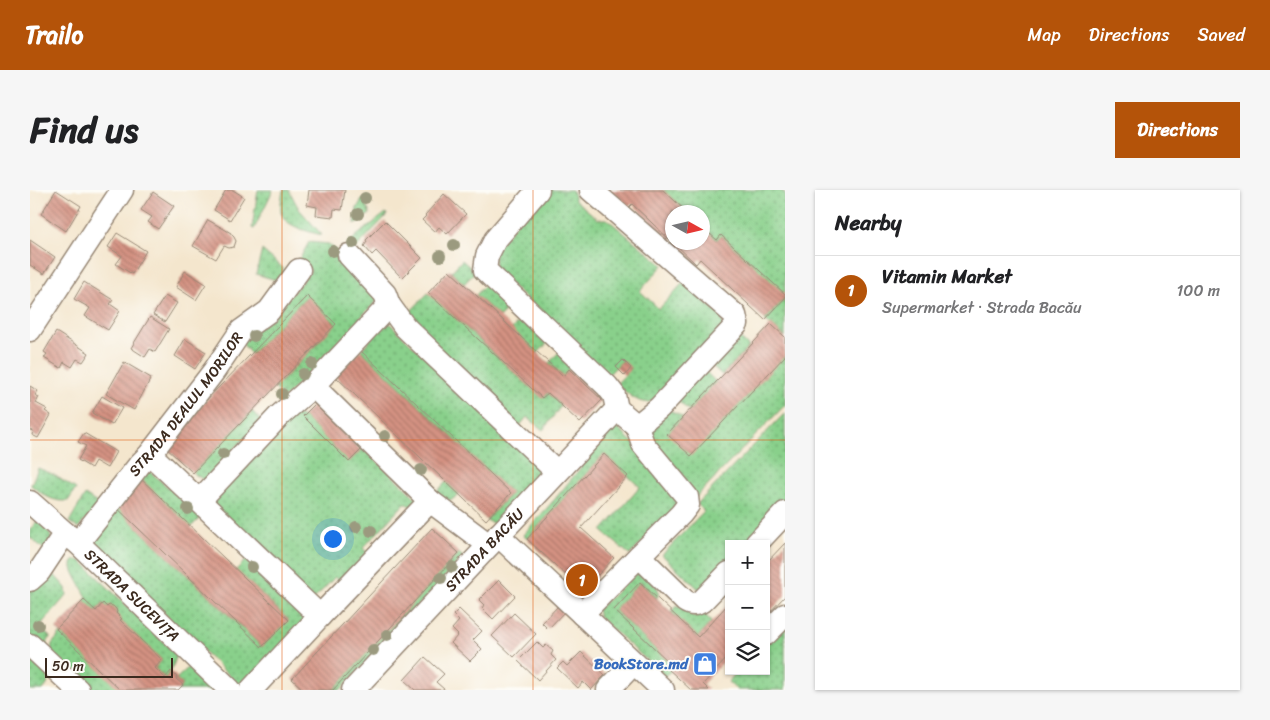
<!DOCTYPE html>
<meta charset="utf-8">
<style>
:root{--surface:#fff;--page:#f6f6f6;--text:#202124;--muted:#757577;--line:#e0e0e0;--accent:#b45309}
body{margin:0;font-family:Sriracha,sans-serif;background:var(--page);color:var(--text)}
.controls{position:absolute;right:15px;bottom:15px;display:grid;overflow:hidden;border-radius:0px;box-shadow:0 1px 4px #0004}
.controls button{width:45px;height:45px;display:grid;place-items:center;padding:0;border:0;border-bottom:1px solid var(--line);background:var(--surface);color:var(--text);font:25px sans-serif}
.compass{position:absolute;left:635px;top:15px;width:45px;height:45px;border-radius:50%;background:var(--surface);box-shadow:0 1px 4px #0004;rotate:98deg}
.scale{position:absolute;left:15px;bottom:12px;width:128px;box-sizing:border-box;padding-left:5px;border:2px solid #3b2a1e;border-top:0;font-size:14px;line-height:18px;white-space:nowrap;color:#3b2a1e;-webkit-text-stroke:4px #fdfcf7;paint-order:stroke}
.you{position:absolute;left:302px;top:348px;width:18px;height:18px;margin:-12px;border:4px solid #fff;border-radius:50%;background:#1a73e8;box-shadow:0 0 0 8px #1a73e833}
.badge{display:grid;place-items:center;width:32px;height:32px;border-radius:50%;background:var(--accent);color:#fff;font-size:16px;font-weight:700}
.pin{position:absolute;translate:-50% -50%;border:2px solid #fff;box-shadow:0 1px 5px #0006}
.list{margin:0;padding:0;list-style:none}
h2{display:flex;justify-content:space-between;align-items:center;height:65px;margin:0;padding:0 20px;font-size:21px}
h2 small{font-size:16px;font-weight:400;color:var(--muted)}
.list li{display:grid;grid-template-columns:32px 1fr auto;gap:15px;align-items:center;box-sizing:border-box;height:70px;padding:0 20px;border-top:1px solid var(--line)}
.list b{display:block;font-size:19px;white-space:nowrap}
.list p{margin:0;font-size:16px;white-space:nowrap;color:var(--muted)}
.list em{font-size:16px;font-style:normal;color:var(--muted)}
.icon{flex:none;width:28px;height:28px;fill:none;stroke:currentColor;stroke-width:2;stroke-linecap:round;stroke-linejoin:round}
.map{position:relative;flex:none;width:755px;height:500px;overflow:hidden;border-radius:0px}
header{display:flex;align-items:center;gap:30px;box-sizing:border-box;height:70px;padding:0 25px;background:var(--accent);color:#fff}
header strong{font-size:24px}
nav{display:flex;gap:28px;margin-inline-start:auto;font-size:18px}
.intro{display:flex;align-items:center;justify-content:space-between;box-sizing:border-box;height:120px;padding:0 30px}
h1{margin:0;font-size:35px}
.button{padding:12px 22px;border-radius:0px;background:var(--accent);color:#fff;font-size:18px;font-weight:700}
main{display:flex;gap:30px;padding:0 30px}
aside{flex:1;background:var(--surface);border-radius:0px;box-shadow:0 1px 4px #0004}
.map>svg:first-child{display:block}
.green{fill:url(#green-dots);stroke:#627d54}
.building{fill:url(#building-back-hatch)}
.lines{fill:none;stroke-linecap:round;stroke-linejoin:round}
.minor-casing{stroke:#988876;stroke-width:25}
.minor{stroke:#fff;stroke-width:22}
.tree{fill:#9b9a7f}
.grid{fill:none;stroke:#df570d;stroke-width:1;stroke-opacity:0.55}
.labels{text-anchor:middle;stroke-width:4;stroke-linejoin:round;paint-order:stroke}
.street-label{font-size:15px;fill:#3b2a1e;stroke:#fdfcf7}
.shop-label{font-size:15px;font-weight:bold;fill:#366cbe;stroke:#fdfcf7;text-anchor:end}
</style>
<header>
<strong>Trailo</strong>
<nav><a>Map</a><a>Directions</a><a>Saved</a></nav>
</header>
<div class="intro"><h1>Find us</h1><a class="button">Directions</a></div>
<main>
<div class="map">
<svg width="755" height="500" viewBox="0 0 755 500">
<defs>
<pattern id="green-dots" width="8" height="8" patternUnits="userSpaceOnUse" patternTransform="scale(1.25)"><rect width="8" height="8" fill="#89d08b"/><path d="M2 2h.1M6 6h.1" fill="none" stroke="#71a971" stroke-width="1.8" stroke-linecap="round"/></pattern>
<pattern id="building-back-hatch" width="6" height="6" patternUnits="userSpaceOnUse" patternTransform="scale(1.25)"><rect width="6" height="6" fill="#d49282"/><path d="M-1 5l2 2M0 0l6 6M5-1l2 2" fill="none" stroke="#ad776a"/></pattern>
</defs>
<rect width="100%" height="100%" fill="#fdfcf7"/>
<filter id="ink" filterUnits="userSpaceOnUse"><feTurbulence type="fractalNoise" baseFrequency=".02" numOctaves="2"/><feDisplacementMap in="SourceGraphic" scale="10" xChannelSelector="R" yChannelSelector="G"/><feConvolveMatrix kernelMatrix="1 2 1 2 8 2 1 2 1" color-interpolation-filters="sRGB"/></filter>
<filter id="wash" filterUnits="userSpaceOnUse"><feTurbulence type="fractalNoise" baseFrequency=".0096" numOctaves="4" result="noise"/><feDisplacementMap in="SourceGraphic" scale="20" xChannelSelector="R" yChannelSelector="G"/><feGaussianBlur stdDeviation="1.12" result="paint"/><feColorMatrix in="noise" values="0 0 0 0 0 0 0 0 0 0 0 0 0 0 0 0 0 1.4 0 .05"/><feComposite in="paint" operator="in"/></filter>
<g filter="url(#wash)">
<rect width="100%" height="100%" fill="#f4e6cd"/>
<path class="green" d="M228,0H243L224,39L222,38Z
M253,0H259L269,19L292,45C280,42 257,37 252,25C249,18 252,7 253,0Z
M512,0H542L545,10L568,29H577L633,75L610,101L629,119L653,93L691,126L694,138L622,211C609,217 596,201 586,194L601,179L593,170L578,185L465,80L464,62Z
M633,0H751L755,3V104L691,46L687,50L673,37L672,22H657Z
M333,8L340,24L325,34L327,18Z
M356,23L357,25L323,61L320,53L325,47Z
M279,52L299,54L314,68L350,108L332,126L325,139L309,152L254,208L245,198L306,134L277,106L221,164L211,152L245,126L281,80L269,70Z
M232,60L253,78V84L249,91L226,84Z
M432,70L445,82L434,94L421,82Z
M456,94L480,116L470,127L446,105Z
M398,103L512,208L518,203L531,216L513,240L497,227L487,239L376,126Z
M755,108V147L735,130Z
M493,127L519,151L508,163L482,139Z
M357,131L508,275L511,283L509,291L467,335L456,330L481,303L331,160Z
M706,144L719,157L692,185L679,173Z
M529,162L543,175L533,186L519,173Z
M755,166V215L664,309L616,241L636,218L653,227L637,244Z
M673,179L686,192L659,221L645,208Z
M222,221L231,231L174,290L163,283Z
M262,223L271,227L273,226L319,272L333,258L388,310L386,319L375,313L333,358L339,365L313,395L305,387L282,411L185,320L182,304Z
M755,223V316L720,354H699V376L673,403L632,365L674,321L667,314Z
M585,236L626,274L652,311L600,365L572,341L610,297L574,264L497,349L493,345L525,309Z
M8,278L24,285L46,299L38,311C22,312 13,305 1,295Z
M116,278L171,327L161,337L108,286Z
M416,292L429,304L423,309L414,311L405,304Z
M55,305L70,315L48,338L39,332Z
M82,313L232,457L258,430L206,380L219,367L278,427L214,497L210,496L67,359L63,341Z
M7,331L20,344L22,352L16,361L0,347V340Z
M429,363L433,367L310,500H303Z
M45,370L51,371L147,465L141,481L135,488L125,478L132,470L90,430L91,429L73,413L66,421L54,410L57,407C54,401 42,382 42,377C42,373 42,373 45,370Z
M18,378L36,398L37,405L9,437L20,447L16,456L0,446V398Z
M606,384H613L627,397L629,402L627,408L610,392L584,420L640,473L636,477L641,481L634,486L569,427L567,420Z
M646,416H651L664,427L671,419L681,432L668,447L641,422Z
M755,432V500H707L698,492L708,481H736V452Z
M31,443L90,500H59L21,465L22,454Z
M0,467L18,487L17,495L13,500H0Z
M160,476L184,500H148L153,495L146,489Z"/>
<g id="blocks">
<path class="building" d="M26,0L51,16L36,41L11,24Z
M196,0H203L214,7L200,30L184,20Z
M279,0H315L312,20L304,19L303,27L286,25L287,17L277,15Z
M579,0H633L657,22H642V52L602,14L598,18Z
M123,2L144,16L128,39L118,32L122,27L111,20Z
M414,4L436,24L417,44L409,37L405,42L392,30L396,26L395,25Z
M178,30L201,43V44L204,47L206,51L204,57L199,58L194,56L186,69L163,56Z
M355,31L392,68L372,88L346,61L342,65L334,56L337,52L336,50Z
M672,37L687,50L691,45L755,104V108L735,130L670,69L666,74L643,52H672Z
M87,43L116,61L102,84L86,74L92,66L78,57Z
M0,50L25,67L14,84L0,75Z
M419,80L533,186L539,179L572,210L550,233L518,203L512,208L398,103Z
M155,81L176,94L166,110L146,97Z
M54,92L83,110L80,114L90,121L78,140L55,126L60,118L44,109Z
M135,106L147,113L135,132L123,125Z
M277,106L306,134L163,283L133,255Z
M120,127L139,139L125,162L120,159L115,167L101,158Z
M741,134L755,147V166L661,266L637,244Z
M26,142L59,163L53,172L47,169L42,177L34,172L31,178L14,168L17,164L14,162Z
M155,149L176,162L165,179L145,166Z
M330,160L481,303L456,330L305,186Z
M593,170L601,178L595,186L586,177Z
M94,172L121,188L104,220L76,204Z
M0,196L8,201L5,205L9,207L6,213L17,219L15,221L21,225L8,248L2,245L3,241L0,240Z
M72,206L92,218L82,235L62,223Z
M285,214L331,260L319,272L273,226Z
M54,243L86,262L77,278L65,271L61,278L48,270L56,256L48,252Z
M574,264L598,286L551,338L584,368L553,401L497,349Z
M108,286L259,430L232,457L82,313Z
M402,338L429,363L303,500H274L262,489Z
M755,353V406L736,426V373Z
M469,390L485,406L463,429L452,418L454,415L449,410Z
M610,392L668,447L699,413V466L673,494L679,500H661L636,477L640,473L584,420Z
M54,410L66,421L73,413L77,417L79,415L83,416L86,419L87,422L86,423L92,429L90,430L132,470L125,478L135,488L141,481L147,487L146,489L153,495L148,500H90L26,439Z
M530,414L536,420L518,439L512,433Z
M429,419L452,441L443,450L452,459L440,471L421,453L428,445L422,439L429,431L423,425Z
M484,423L506,444L484,467L462,446Z
M507,452L513,458L516,455L523,461L521,465L526,470L508,490L488,471Z
M551,462L575,485L561,500L553,492L548,498L527,478L533,472L537,476Z
M395,467L414,484L406,492L415,500H385L374,490Z"/>
</g>
</g>
<g filter="url(#ink)">
<use href="#blocks" fill-opacity="0" stroke="#988876" stroke-width="1"/>
<g class="lines">
<defs>
<g id="minor">
<path d="M508,0L465,50L457,66L455,80L577,196L584,205L587,219L607,236L629,218L700,142L707,134L705,125L561,0"/>
<path d="M319,65L355,104L359,115L375,137L527,282"/>
<path d="M0,140L92,0"/>
<path d="M283,196L400,311L290,426"/>
<path d="M607,236L613,254L657,307L658,315L651,324L609,366"/>
<path d="M120,264L290,426L221,500"/>
<path d="M169,311L249,226L283,196L359,115"/>
<path d="M400,311L459,355"/>
<path id="s1" d="M0,312L35,343L48,353L200,500"/>
<path d="M468,345L633,500"/>
<path id="s2" d="M48,353L110,274L120,264L184,181L211,141L239,121L269,80"/>
<path d="M726,354L755,323"/>
<path d="M0,390L9,382L35,343"/>
<path d="M552,424L609,366L655,411C661,415 666,415 672,411L699,383"/>
<path d="M736,444L755,425"/>
<path d="M0,455L48,500"/>
<path id="s3" d="M323,500L587,219"/>
<path d="M578,500L604,473"/>
</g>
</defs>
<use href="#minor" class="minor-casing"/>
<use href="#minor" class="minor"/>
</g>
<g class="tree">
<circle cx="335" cy="8" r="6"/>
<circle cx="328" cy="24" r="6"/>
<circle cx="323" cy="53" r="6"/>
<circle cx="424" cy="55" r="6"/>
<circle cx="303" cy="61" r="6"/>
<circle cx="410" cy="66" r="6"/>
<circle cx="224" cy="146" r="6"/>
<circle cx="282" cy="174" r="6"/>
<circle cx="273" cy="184" r="6"/>
<circle cx="252" cy="204" r="6"/>
<circle cx="355" cy="246" r="6"/>
<circle cx="193" cy="264" r="6"/>
<circle cx="391" cy="280" r="6"/>
<circle cx="158" cy="319" r="6"/>
<circle cx="326" cy="337" r="6"/>
<circle cx="341" cy="341" r="6"/>
<circle cx="222" cy="377" r="6"/>
<circle cx="422" cy="377" r="6"/>
<circle cx="411" cy="388" r="6"/>
<circle cx="8" cy="435" r="6"/>
<circle cx="357" cy="445" r="6"/>
<circle cx="343" cy="460" r="6"/>
</g>
</g>
<path class="grid" d="M252,0V500M503,0V500M0,250H755"/>
<defs>
<symbol id="shop-square" viewBox="-11 -11 22 22"><rect x="-9" y="-9" width="18" height="18" rx="4" fill="#3f7fe0" stroke="#fdfcf7"/><path d="M-5-2.5h2.3a2.7 3.5 0 0 1 5.4 0H5L5.5 6h-11ZM-1.5-2.5h3a1.5 2.3 0 0 0-3 0Z" fill="#fff"/></symbol>
</defs>
<g fill-rule="evenodd">
<use href="#shop-square" x="661" y="460" width="28" height="28"/>
</g>
<g class="labels">
<g class="street-label">
<text dy="5" stroke="none"><textPath href="#s2" startOffset="176">STRADA DEALUL MORILOR</textPath></text>
<text dy="5" stroke="none"><textPath href="#s3" startOffset="192">STRADA BACĂU</textPath></text>
<text dy="5" stroke="none"><textPath href="#s1" startOffset="138">STRADA SUCEVIȚA</textPath></text>
</g>
<g class="shop-label">
<text x="658" y="479">BookStore.md</text>
</g>
</g>
</svg>
<div class="controls">
<button>+</button>
<button>−</button>
<button><svg class="icon" aria-label="layers" viewBox="0 0 24 24"><path d="M12 4l9 5-9 5-9-5zM3 14l9 5 9-5"/></svg></button>
</div>
<svg class="compass" viewBox="-18 -18 36 36"><path d="M0-13l5 13h-10z" fill="#e53935"/><path d="M0 13l5-13h-10z" fill="#757577"/></svg>
<div class="scale">50 m</div>
<div class="you"></div>
<div class="pin badge" style="left:552px;top:390px">1</div>
</div>
<aside>
<h2>Nearby<small></small></h2>
<ul class="list">
<li><span class="badge">1</span><div><b>Vitamin Market</b><p>Supermarket · Strada Bacău</p></div><em>100 m</em></li>
</ul>
</aside>
</main>
